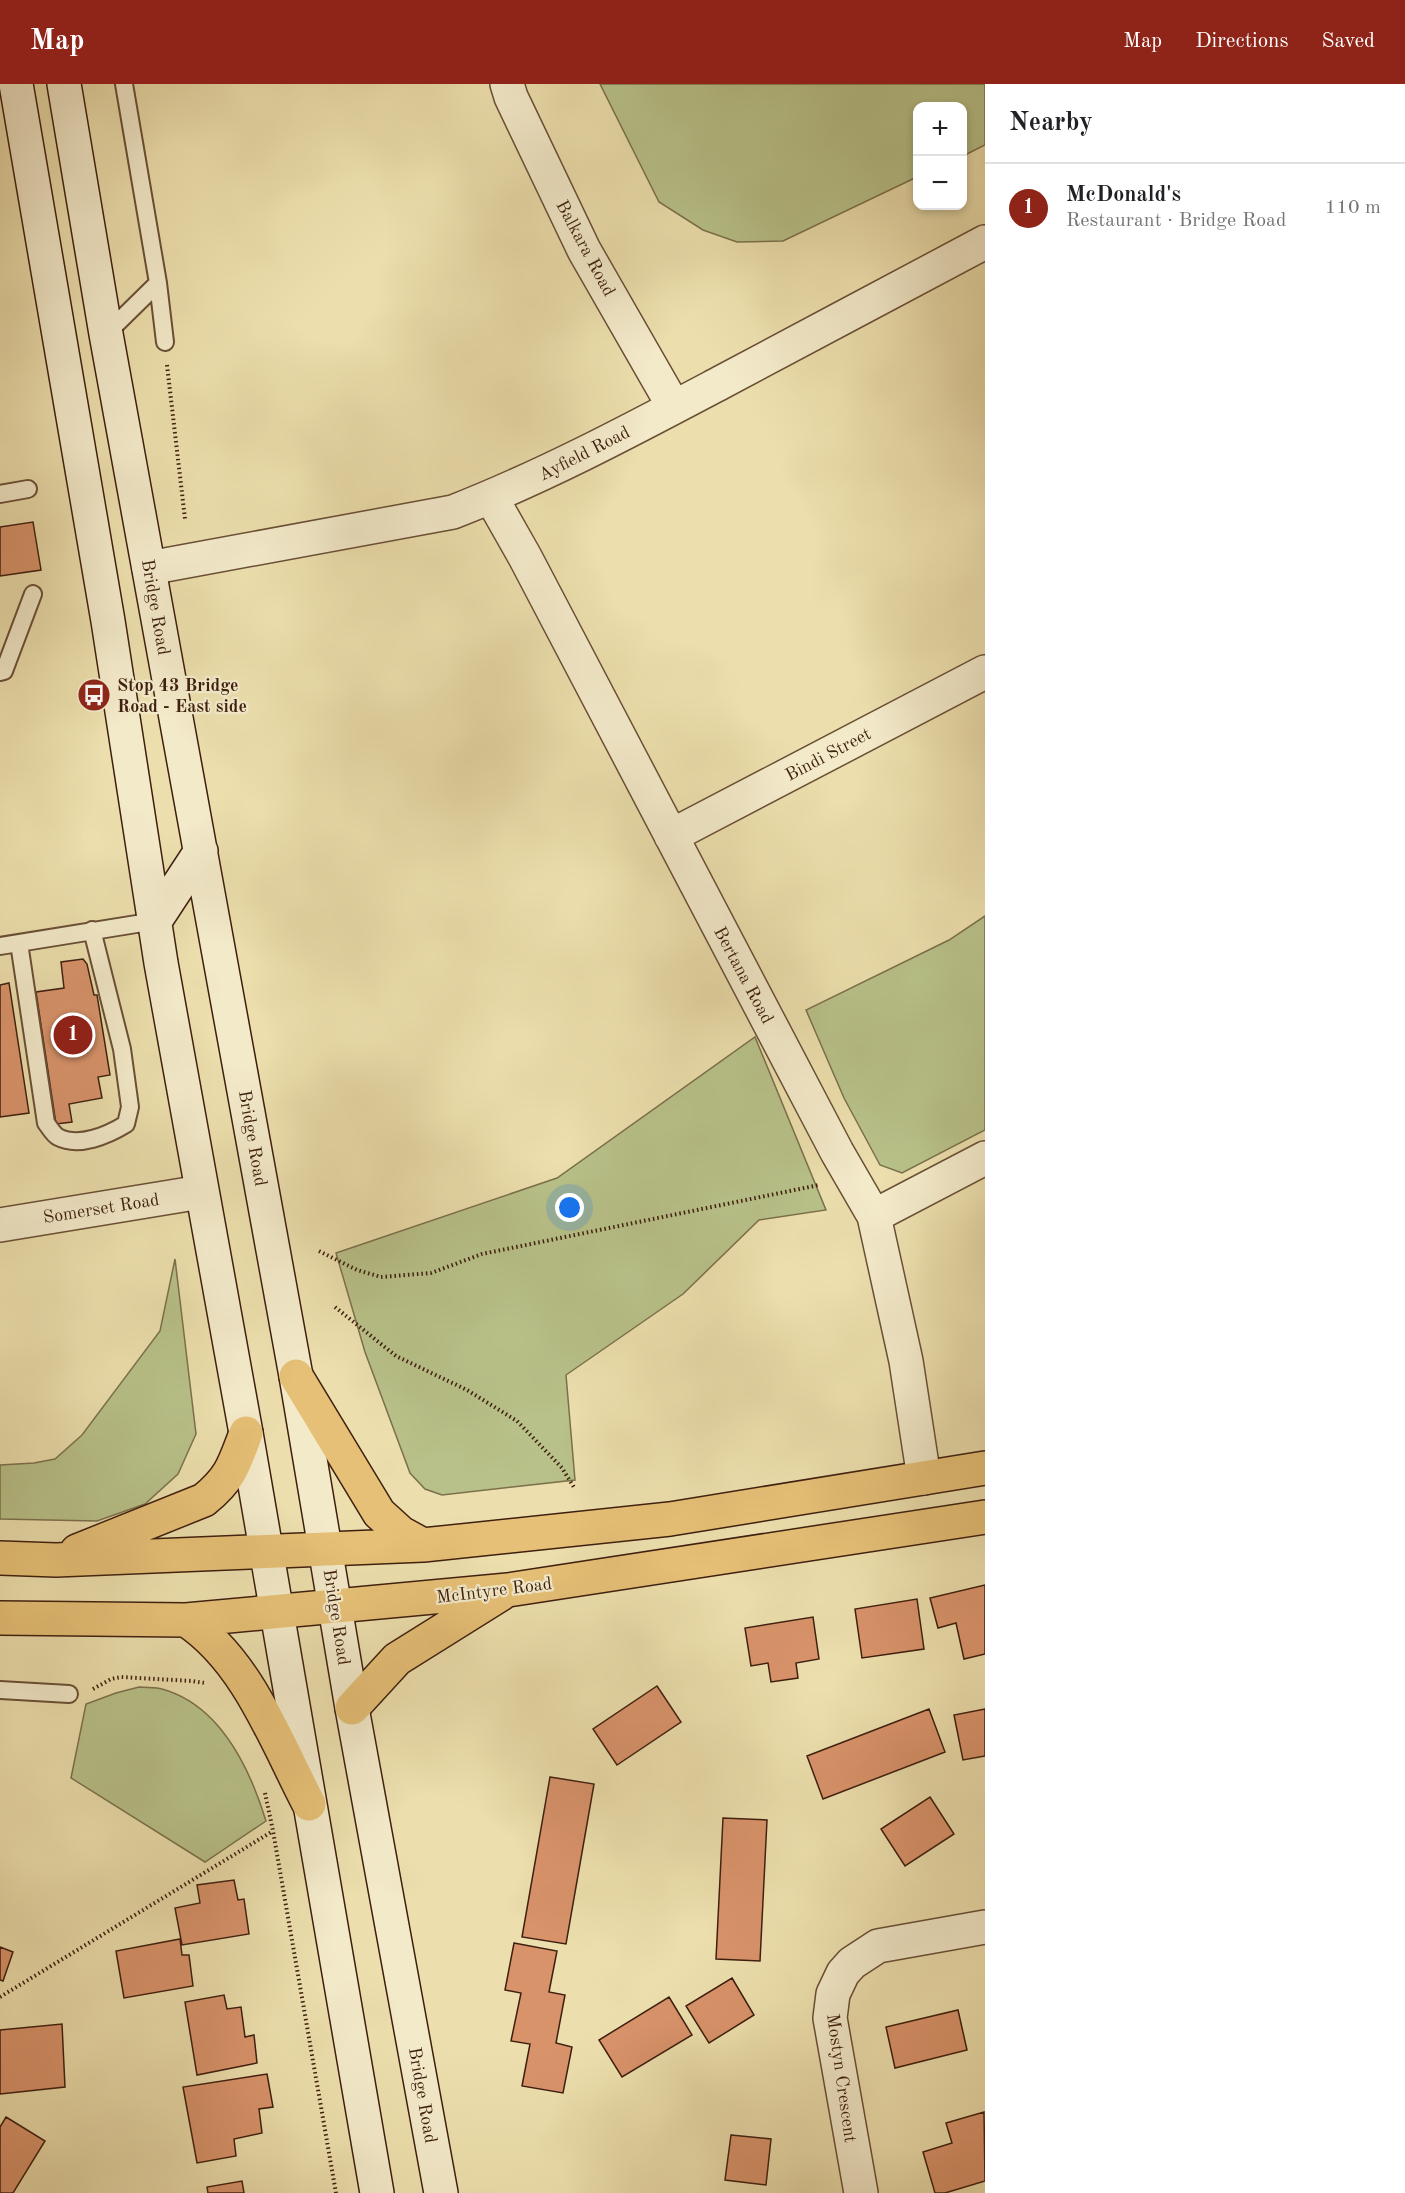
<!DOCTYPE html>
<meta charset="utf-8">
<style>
:root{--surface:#fff;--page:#f2f2f2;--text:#202124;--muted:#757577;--line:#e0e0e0;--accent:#8f2418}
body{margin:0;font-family:"Old Standard TT",serif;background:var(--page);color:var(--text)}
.controls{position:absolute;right:18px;top:18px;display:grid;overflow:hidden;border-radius:12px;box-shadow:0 3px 9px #0003}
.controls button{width:54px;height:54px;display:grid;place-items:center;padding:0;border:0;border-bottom:2px solid var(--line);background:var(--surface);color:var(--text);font:30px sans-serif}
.you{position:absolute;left:570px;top:1124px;width:21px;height:21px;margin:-15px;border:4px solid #fff;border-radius:50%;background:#1a73e8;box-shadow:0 0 0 9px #1a73e833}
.badge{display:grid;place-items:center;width:39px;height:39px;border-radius:50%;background:var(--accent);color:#fff;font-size:20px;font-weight:700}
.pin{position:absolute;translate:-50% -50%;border:3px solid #fff;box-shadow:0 2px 6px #0006}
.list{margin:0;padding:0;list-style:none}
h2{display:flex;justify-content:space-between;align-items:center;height:78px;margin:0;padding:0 24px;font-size:26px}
h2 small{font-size:20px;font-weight:400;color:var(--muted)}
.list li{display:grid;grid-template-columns:39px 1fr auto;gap:18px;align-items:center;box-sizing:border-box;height:90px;padding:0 24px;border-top:2px solid var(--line)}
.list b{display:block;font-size:22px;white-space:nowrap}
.list p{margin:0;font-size:20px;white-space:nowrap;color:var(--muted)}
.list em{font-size:20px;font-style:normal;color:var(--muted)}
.map{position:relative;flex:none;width:985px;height:2109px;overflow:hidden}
header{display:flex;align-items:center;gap:36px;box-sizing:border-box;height:84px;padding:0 30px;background:var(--accent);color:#fff}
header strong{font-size:28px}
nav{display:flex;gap:33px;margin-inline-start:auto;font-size:21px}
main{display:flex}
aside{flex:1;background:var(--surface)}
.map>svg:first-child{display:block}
.green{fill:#b8c189;stroke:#7b704c;stroke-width:1.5}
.building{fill:#d9936b;stroke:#3e1f0f;stroke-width:1.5}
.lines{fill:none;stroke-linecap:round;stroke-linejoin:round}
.service-casing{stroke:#6a4f36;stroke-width:20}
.minor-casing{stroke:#6a4f36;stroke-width:36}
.secondary-casing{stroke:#3e1f0f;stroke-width:36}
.primary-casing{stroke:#3e1f0f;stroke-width:36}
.path{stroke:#3e1f0f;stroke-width:4;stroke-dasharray:1.5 3;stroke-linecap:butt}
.service{stroke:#f3eaca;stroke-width:16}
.minor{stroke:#f3eaca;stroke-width:33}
.secondary{stroke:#f3eaca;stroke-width:33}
.primary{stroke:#e6c076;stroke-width:33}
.labels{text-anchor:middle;stroke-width:4.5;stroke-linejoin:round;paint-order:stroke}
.street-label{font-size:18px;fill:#3e1f0f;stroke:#f3eaca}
.poi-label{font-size:18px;font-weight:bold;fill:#3e1f0f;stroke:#f3eaca;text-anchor:start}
</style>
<header>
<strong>Map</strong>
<nav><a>Map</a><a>Directions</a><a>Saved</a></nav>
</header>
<main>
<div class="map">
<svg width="985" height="2109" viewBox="0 0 985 2109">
<rect width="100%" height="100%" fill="#ecdfad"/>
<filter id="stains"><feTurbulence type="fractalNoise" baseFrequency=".00333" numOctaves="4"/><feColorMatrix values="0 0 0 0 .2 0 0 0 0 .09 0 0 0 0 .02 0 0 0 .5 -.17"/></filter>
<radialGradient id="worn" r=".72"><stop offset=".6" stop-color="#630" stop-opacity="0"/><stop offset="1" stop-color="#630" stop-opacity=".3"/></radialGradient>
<path class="green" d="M600,0H985V61L963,72L962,22H918L917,93L783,157L737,158L703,146L659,118Z
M985,832V1046L902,1089L880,1081L844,1014L806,926L949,856Z
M755,953L826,1126L759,1136L683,1210L566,1291L575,1396L442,1411L425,1405L410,1389L365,1268L336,1169L557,1094Z
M175,1175L196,1350L178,1390L145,1420L97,1437L0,1435V1381L34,1379L55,1375L82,1351L160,1247Z
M139,1603C147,1604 156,1603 162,1605C220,1621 250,1685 266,1737L205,1778L71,1694L86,1620L116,1609Z"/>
<path class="building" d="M33,438L41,486L0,492V443Z
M83,875L87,880L94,911H97L110,991L98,993L102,1014L69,1020L72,1038L56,1040L36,908L64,904L61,878Z
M9,899L29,1029L0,1033V901Z
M985,1501V1570L964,1575L956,1539L938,1544L930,1514Z
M917,1515L924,1565L862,1574L855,1525Z
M813,1533L819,1575L796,1579L798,1594L771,1598L768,1579L751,1582L745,1544Z
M657,1602L681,1638L617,1681L593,1645Z
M929,1625L945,1668L823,1715L807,1672Z
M985,1625V1672L963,1676L954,1631Z
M550,1693L594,1700L566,1860L522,1853Z
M930,1713L954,1750L905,1782L881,1745Z
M723,1734L767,1736L760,1877L716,1875Z
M234,1796L238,1816L244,1815L249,1850L182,1861L175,1824L200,1819L197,1801Z
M180,1855L182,1871H189L193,1902L124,1914L116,1867Z
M514,1859L557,1867L549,1908L565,1911L556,1959L572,1963L563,2009L522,2002L530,1960L511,1957L521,1909L505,1906Z
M0,1863L13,1868L3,1897L0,1896Z
M732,1894L754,1931L709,1959L686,1922Z
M224,1911L227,1925L241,1923L245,1953L254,1951L257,1979L197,1991L185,1918Z
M669,1913L692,1951L622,1993L599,1956Z
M958,1926L967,1966L895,1984L886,1943Z
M62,1940L65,2003L0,2010V1946Z
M267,1990L273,2023L259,2025L262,2049L234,2055L236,2072L197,2079L183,2003Z
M984,2028L985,2097L945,2109H935L923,2068L952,2059L946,2039Z
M6,2033L45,2057L13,2109H0V2043Z
M731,2051L771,2055L766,2101L725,2096Z
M242,2097L244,2109H208L207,2103Z"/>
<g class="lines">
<defs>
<path id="service" d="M124,0L158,199L165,258
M106,250L158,199
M0,410L28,405
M0,588L4,587L33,510
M19,859L46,1039C50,1044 53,1050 58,1053C79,1064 108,1051 126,1040L130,1023L122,965L92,846
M0,862L155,837
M0,1606L69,1610"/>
<path id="minor" d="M507,0L511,13L584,166L674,323
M491,413L525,473L837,1068L874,1132L906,1277L924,1394
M149,484L453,428C545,392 633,345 720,299C808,252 897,205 985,158
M671,752L985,588
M874,1132L985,1074
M0,1141L201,1108
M861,2109L830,1934L833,1910L843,1889L852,1879L878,1862L985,1843"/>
<path id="secondary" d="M16,0L108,537L161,879L246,1349L377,2109
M64,0L106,250L296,1292L352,1624L441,2109
M155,837L201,767"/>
<path id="primary" d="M296,1292L379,1429L401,1449L423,1461
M77,1467L204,1416C231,1394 234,1381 246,1349
M0,1474L56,1476L423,1461L670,1435L985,1384
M0,1534L186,1536L508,1506L985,1433
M186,1536C247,1576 276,1657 309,1720
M352,1624L397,1575L501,1510"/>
</defs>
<use href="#service" class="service-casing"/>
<use href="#minor" class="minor-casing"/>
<use href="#secondary" class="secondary-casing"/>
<use href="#primary" class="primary-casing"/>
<path class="path" d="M167,281L185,435
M319,1167L357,1186L381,1193L431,1189L482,1170L819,1101
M335,1223L396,1272L467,1306L517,1337L562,1384L575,1405
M93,1605L111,1595L121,1593L192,1597L205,1599
M265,1709L273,1747L336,2109
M0,1913L273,1747"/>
<use href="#service" class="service"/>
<use href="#minor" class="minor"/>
<use href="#secondary" class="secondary"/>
<use href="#primary" class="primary"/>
</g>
<defs>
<symbol id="bus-disc" viewBox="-11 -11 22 22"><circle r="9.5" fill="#8f2418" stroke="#f3eaca"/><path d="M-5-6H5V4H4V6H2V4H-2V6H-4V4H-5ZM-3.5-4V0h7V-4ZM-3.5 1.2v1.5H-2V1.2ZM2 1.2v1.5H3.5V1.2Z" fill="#fff"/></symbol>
</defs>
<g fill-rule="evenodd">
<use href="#bus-disc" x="75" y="592" width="38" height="38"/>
</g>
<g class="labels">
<g class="street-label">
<text transform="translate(586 164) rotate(62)" y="6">Balkara Road</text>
<text transform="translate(584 369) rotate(-27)" y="6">Ayfield Road</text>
<text transform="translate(156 523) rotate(80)" y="6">Bridge Road</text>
<text transform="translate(828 670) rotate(-28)" y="6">Bindi Street</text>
<text transform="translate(744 891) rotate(62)" y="6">Bertana Road</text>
<text transform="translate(253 1054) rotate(80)" y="6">Bridge Road</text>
<text transform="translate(101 1124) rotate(-9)" y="6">Somerset Road</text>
<text transform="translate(494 1506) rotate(-7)" y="6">McIntyre Road</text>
<text transform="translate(337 1533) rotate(81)" y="6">Bridge Road</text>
<text transform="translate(842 1994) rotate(82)" y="6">Mostyn Crescent</text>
<text transform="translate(423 2011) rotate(80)" y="6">Bridge Road</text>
</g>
<g class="poi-label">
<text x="117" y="607">Stop 43 Bridge<tspan x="117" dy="21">Road - East side</tspan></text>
</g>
</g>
<rect width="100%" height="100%" filter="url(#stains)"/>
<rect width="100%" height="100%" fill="url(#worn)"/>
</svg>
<div class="controls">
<button>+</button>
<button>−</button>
</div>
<div class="you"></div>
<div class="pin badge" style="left:73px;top:951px">1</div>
</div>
<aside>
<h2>Nearby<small></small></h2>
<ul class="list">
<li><span class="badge">1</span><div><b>McDonald's</b><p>Restaurant · Bridge Road</p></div><em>110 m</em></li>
</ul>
</aside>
</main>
